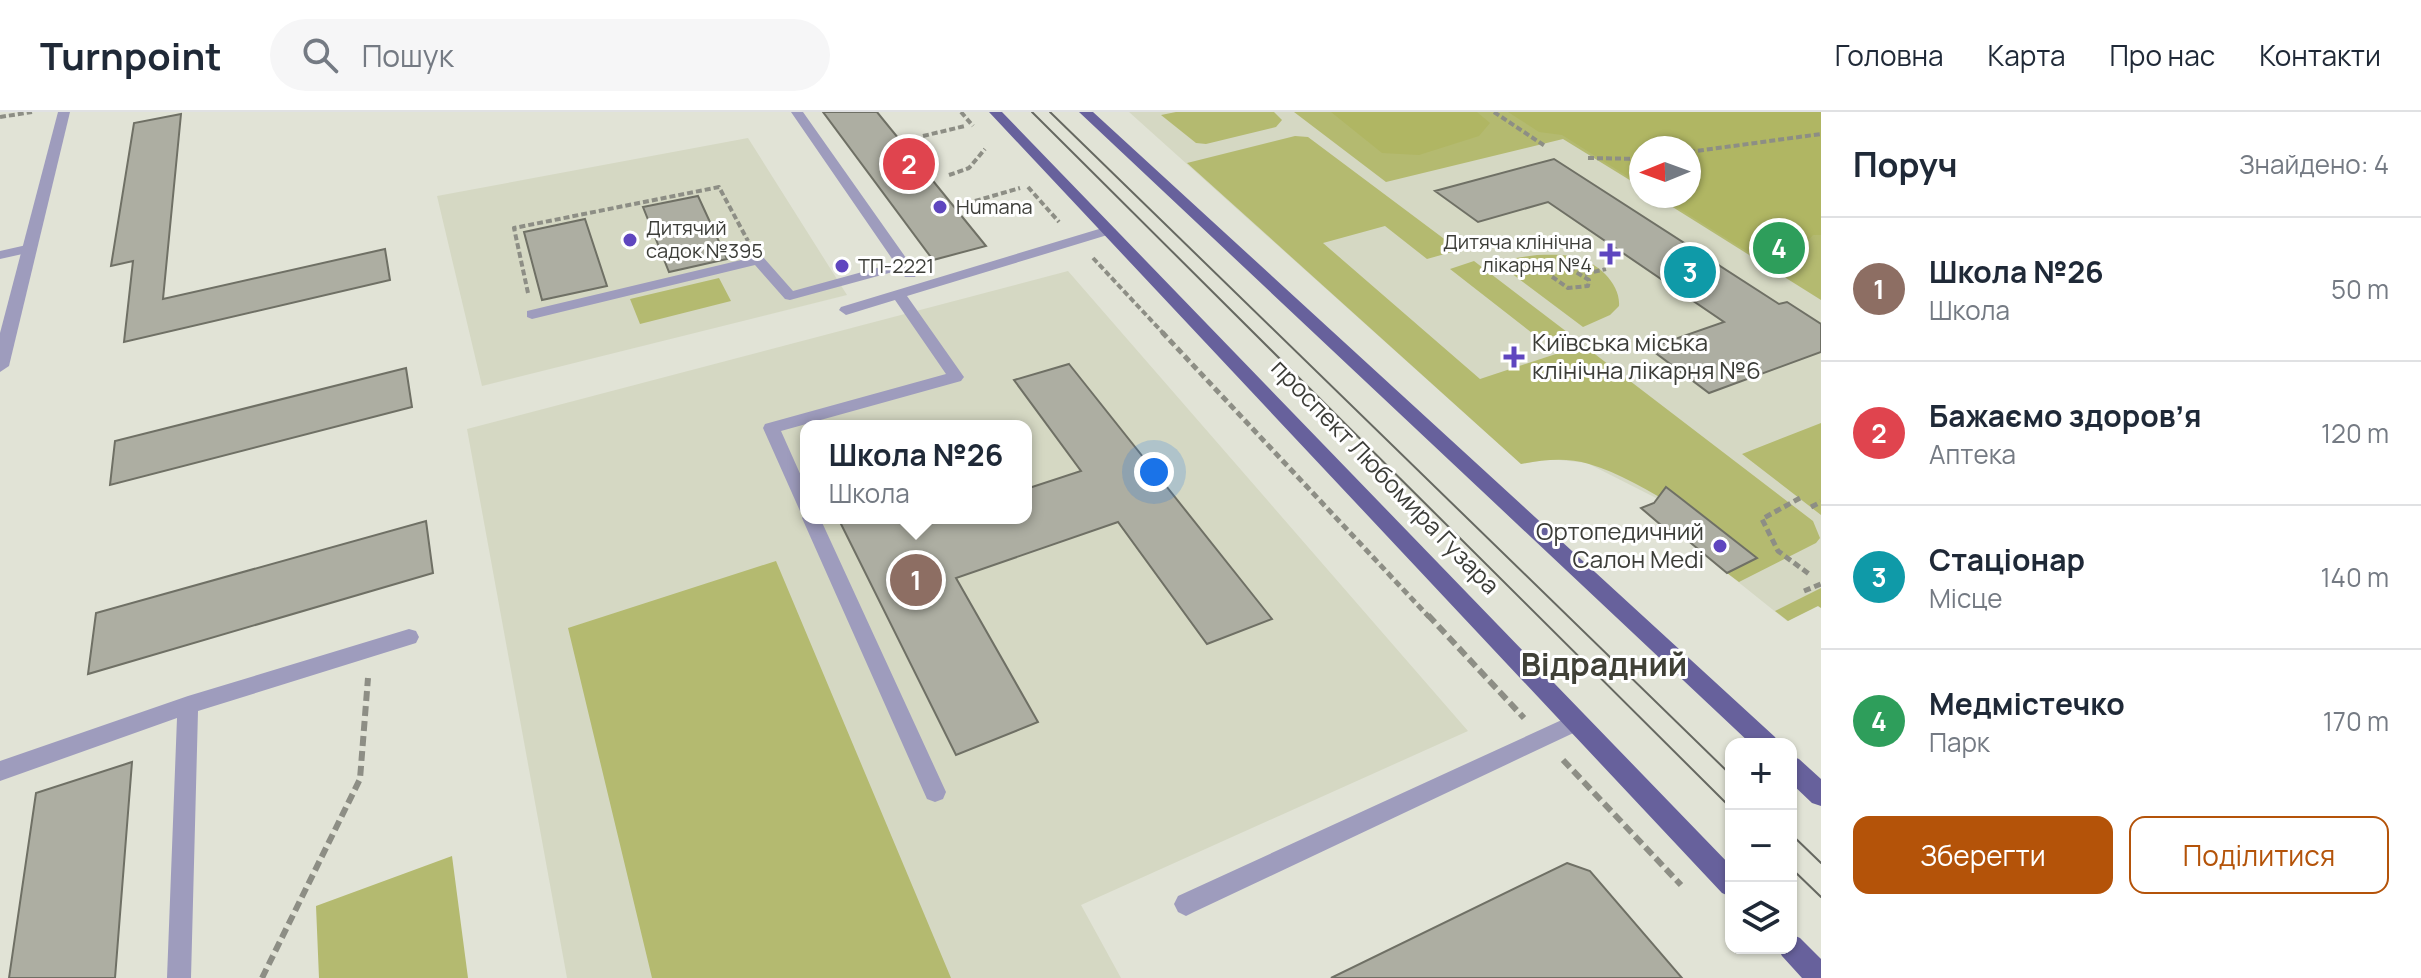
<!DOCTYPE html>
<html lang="uk">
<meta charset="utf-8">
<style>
:root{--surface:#fff;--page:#f6f6f7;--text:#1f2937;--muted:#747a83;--line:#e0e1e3;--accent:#b45309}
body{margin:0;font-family:Manrope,sans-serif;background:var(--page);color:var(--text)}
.controls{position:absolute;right:24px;bottom:24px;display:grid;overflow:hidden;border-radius:16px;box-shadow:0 2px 6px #0004}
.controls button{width:72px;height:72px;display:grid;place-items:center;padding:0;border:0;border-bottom:2px solid var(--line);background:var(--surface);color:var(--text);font:40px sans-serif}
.compass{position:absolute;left:1629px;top:24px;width:72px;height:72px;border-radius:50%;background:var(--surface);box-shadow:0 2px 6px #0004;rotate:269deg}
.you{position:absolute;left:1154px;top:360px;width:28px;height:28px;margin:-20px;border:6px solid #fff;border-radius:50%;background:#1a73e8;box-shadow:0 0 0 12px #1a73e833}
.badge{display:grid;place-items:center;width:52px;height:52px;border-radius:50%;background:var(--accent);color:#fff;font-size:26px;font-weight:700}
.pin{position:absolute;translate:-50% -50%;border:4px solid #fff;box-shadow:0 2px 8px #0006}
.popup{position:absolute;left:800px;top:308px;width:232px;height:104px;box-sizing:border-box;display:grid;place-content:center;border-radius:16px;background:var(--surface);filter:drop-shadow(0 2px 6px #0005);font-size:26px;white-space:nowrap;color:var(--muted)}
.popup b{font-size:30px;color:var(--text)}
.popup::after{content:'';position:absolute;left:50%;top:100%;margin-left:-16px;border:16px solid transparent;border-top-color:var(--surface)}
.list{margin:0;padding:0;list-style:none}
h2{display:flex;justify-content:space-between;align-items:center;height:104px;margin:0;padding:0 32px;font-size:34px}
h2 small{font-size:26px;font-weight:400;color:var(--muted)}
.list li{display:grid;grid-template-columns:52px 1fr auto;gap:24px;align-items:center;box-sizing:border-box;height:144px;padding:0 32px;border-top:2px solid var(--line)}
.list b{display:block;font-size:30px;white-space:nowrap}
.list p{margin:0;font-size:26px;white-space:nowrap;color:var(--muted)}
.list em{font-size:26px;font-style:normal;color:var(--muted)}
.actions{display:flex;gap:16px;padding:24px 32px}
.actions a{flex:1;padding:18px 0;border:2px solid var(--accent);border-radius:16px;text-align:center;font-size:28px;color:var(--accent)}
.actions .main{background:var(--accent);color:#fff}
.icon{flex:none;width:44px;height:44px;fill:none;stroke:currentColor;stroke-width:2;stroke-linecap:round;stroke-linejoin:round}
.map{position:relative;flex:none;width:1821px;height:866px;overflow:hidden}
header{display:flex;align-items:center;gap:48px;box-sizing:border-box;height:112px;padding:0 40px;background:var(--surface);border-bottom:2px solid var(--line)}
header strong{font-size:38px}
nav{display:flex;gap:44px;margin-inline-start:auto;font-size:28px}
.search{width:560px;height:72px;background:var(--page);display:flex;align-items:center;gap:20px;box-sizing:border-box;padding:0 28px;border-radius:44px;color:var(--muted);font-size:30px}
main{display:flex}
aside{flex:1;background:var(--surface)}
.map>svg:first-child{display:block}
.built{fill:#d5d8c3;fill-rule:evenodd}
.green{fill:#b4ba70}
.forest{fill:#b0b663}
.building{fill:#adaea2;stroke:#6f7065;stroke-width:2}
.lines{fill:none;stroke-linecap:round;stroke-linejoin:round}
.path-far2{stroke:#8d8e85;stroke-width:4;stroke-dasharray:6 3;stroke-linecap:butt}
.path-far1{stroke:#8d8e85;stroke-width:5;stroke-dasharray:7 4;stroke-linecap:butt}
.path{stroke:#8d8e85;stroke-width:6;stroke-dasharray:10 5;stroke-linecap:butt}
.service{fill:#9e9cbd;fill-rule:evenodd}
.minor{fill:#9e9cbd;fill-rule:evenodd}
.primary{fill:#67619c;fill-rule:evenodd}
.tram{stroke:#666861;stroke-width:2}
.poi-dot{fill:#5f46bf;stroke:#fff;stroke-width:3}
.labels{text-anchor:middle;stroke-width:6;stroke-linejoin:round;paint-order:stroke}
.far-poi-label{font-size:20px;fill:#3c3d38;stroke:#fff;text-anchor:start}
.poi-label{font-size:24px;fill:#3c3d38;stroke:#fff;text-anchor:start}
.street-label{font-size:24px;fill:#3c3d38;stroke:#fff}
.district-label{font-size:32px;font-weight:bold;fill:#404137;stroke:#fff}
</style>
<header>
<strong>Turnpoint</strong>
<div class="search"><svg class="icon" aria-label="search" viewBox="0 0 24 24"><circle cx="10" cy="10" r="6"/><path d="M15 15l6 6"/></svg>Пошук</div>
<nav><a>Головна</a><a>Карта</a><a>Про нас</a><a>Контакти</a></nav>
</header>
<main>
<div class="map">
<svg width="1821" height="866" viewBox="0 0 1821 866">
<rect width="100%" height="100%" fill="#e1e3d6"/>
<path class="built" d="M1129,0H1821V496L1818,494L1787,509L1727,461L1756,446L1660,388L1587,351L1550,347L1521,352ZM1641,36H1689V84H1641Z
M748,26L847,183L482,274L437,84Z
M1068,159L1468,619L1081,793L1121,866H567L467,317ZM806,314H1026V406H806Z"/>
<path class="green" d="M1176,0H1274L1282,8L1276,15L1206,32L1196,31L1161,3Z
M1294,0H1821V188L1655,84H1689V36H1641V75L1563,27L1386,70Z
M1295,24L1308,25L1459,138L1427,147L1385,114L1323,131L1480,267L1583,233L1813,409L1820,426L1816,431L1739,470L1727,461L1756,446C1708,417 1641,367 1589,352C1566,345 1543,348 1521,352L1187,51Z
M1537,143C1549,143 1564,142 1576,145C1597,150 1621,172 1619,194L1610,203L1583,215L1495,149Z
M1474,149L1567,220L1541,228L1450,157Z
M719,166L731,189L640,212L630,187Z
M1821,311V403L1742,342Z
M776,449L951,866H652L568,516Z
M1821,476V496L1818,494L1788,509L1775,499Z
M452,744L468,866H319L316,794Z"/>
<path class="forest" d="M1331,0H1477L1490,11L1479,24L1419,43L1382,41Z
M1508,0H1821V123H1813L1794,145L1748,140L1659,84H1689V36H1641V73L1562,23L1539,20Z"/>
<path class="building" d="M823,0H877L986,134L933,148Z
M181,2L163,187L385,137L390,168L124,230L133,149L111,154L134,11Z
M1554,47L1779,192L1787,190L1821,212V240L1709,281L1649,236L1724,210L1548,90L1478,110L1435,79Z
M698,84L727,147L669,160L643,95Z
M585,107L607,174L542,188L524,120Z
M1069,252L1272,507L1207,532L1118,410L956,466L1038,610L956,643L838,406H1026V377L1081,359L1014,268Z
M406,256L412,295L110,373L115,329Z
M1666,375L1679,385L1757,446L1727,461L1674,417L1668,419L1641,396L1654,391Z
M426,409L433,461L88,562L96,501Z
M132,650L115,866H9L36,681Z
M1567,751L1590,759L1682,866H1331Z"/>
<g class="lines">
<path class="path-far2" d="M961,0L973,14
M1494,0L1545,34
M0,5L32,0
M923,24L965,14
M1689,40L1821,22
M1588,46L1641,47
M949,63L969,56L985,37
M1028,75L1059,110
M975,89L1020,76
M1093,146L1164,222
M1569,156L1589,168L1588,174L1568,176L1551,164L1554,157Z
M1585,162L1606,157
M528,181L514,116L719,75L748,129"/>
<path class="path-far1" d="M1162,220L1429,505
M1800,386L1762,407L1778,439L1809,462
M1811,395L1821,390
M1804,479L1821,472"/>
<path class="path" d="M1428,503L1524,606
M1563,648L1681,773
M262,866L360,667L368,566"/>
<path class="service" d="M791,0H803L911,153L917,162L915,165H905L900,158L790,188L785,187L755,153L532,207L527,205V199L758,144L763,145L793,179L895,151Z
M1109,114L1116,118L1114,121L907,184L964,265L961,269L781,319L806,375V401L800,399L763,316L765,312L946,262L895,188L846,203L839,198L841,195Z
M31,132L36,133V139L0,147V139Z
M805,401L806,406H820L946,680L943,687L935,690L927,687L802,406Z
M409,517L416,519L419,525L416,531L198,599L191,866H167L177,606L0,669V649L188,584Z
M1577,601L1584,604L1587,610L1584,616L1194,800L1186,804L1178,800L1174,792L1178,784Z"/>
<path class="minor" d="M58,0H70L9,254L0,260V221Z"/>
<path class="primary" d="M989,0H1002L1731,754V785L1722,781Z
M1079,0H1093L1775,625L1779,632H1751Z
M1791,644L1799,647L1821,667V694L1812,691L1791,671Z
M1791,822L1800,826L1821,847V866H1802L1782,844L1778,836H1791Z"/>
<path class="tram" d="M1032,0L1731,696
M1050,0L1731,663
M1791,722L1821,751
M1791,756L1821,785"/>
</g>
<g class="poi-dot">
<circle cx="940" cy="95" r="8"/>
<circle cx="630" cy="128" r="8"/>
<path d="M1606 130h8v8h8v8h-8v8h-8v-8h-8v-8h8z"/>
<circle cx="842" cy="154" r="8"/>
<path d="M1510 233h8v8h8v8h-8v8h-8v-8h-8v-8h8z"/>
<circle cx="1720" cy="434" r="8"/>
</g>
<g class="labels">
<g class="far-poi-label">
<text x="956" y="102">Humana</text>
<text x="646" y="123">Дитячий<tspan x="646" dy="23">садок №395</tspan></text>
<text x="1592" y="137" text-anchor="end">Дитяча клінічна<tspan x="1592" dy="23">лікарня №4</tspan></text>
<text x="858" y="161">ТП-2221</text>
</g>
<g class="poi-label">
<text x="1532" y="239">Київська міська<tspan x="1532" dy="28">клінічна лікарня №6</tspan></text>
<text x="1704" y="428" text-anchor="end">Ортопедичний<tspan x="1704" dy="28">Салон Medi</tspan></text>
</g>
<g class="street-label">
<text transform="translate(1385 365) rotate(46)" y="8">проспект Любомира Гузара</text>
</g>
<g class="district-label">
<text x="1604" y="564">Відрадний</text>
</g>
</g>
</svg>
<div class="controls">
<button>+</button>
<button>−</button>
<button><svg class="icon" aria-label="layers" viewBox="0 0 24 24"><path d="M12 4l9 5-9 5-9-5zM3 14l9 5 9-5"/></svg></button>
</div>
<svg class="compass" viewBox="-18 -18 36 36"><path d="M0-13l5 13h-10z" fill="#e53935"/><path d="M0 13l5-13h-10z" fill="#747a83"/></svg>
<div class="you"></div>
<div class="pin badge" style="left:916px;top:468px;background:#8d6e63">1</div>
<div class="popup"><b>Школа №26</b>Школа</div>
<div class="pin badge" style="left:909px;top:52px;background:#e0444e">2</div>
<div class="pin badge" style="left:1690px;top:160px;background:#0f9aa8">3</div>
<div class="pin badge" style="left:1779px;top:136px;background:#2e9e5b">4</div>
</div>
<aside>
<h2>Поруч<small>Знайдено: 4</small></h2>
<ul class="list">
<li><span class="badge" style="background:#8d6e63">1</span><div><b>Школа №26</b><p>Школа</p></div><em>50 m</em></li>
<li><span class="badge" style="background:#e0444e">2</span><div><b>Бажаємо здоровʼя</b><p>Аптека</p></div><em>120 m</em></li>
<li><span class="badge" style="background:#0f9aa8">3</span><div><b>Стаціонар</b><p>Місце</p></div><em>140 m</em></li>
<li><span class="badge" style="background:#2e9e5b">4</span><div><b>Медмістечко</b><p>Парк</p></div><em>170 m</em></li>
</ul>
<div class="actions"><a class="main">Зберегти</a><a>Поділитися</a></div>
</aside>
</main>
